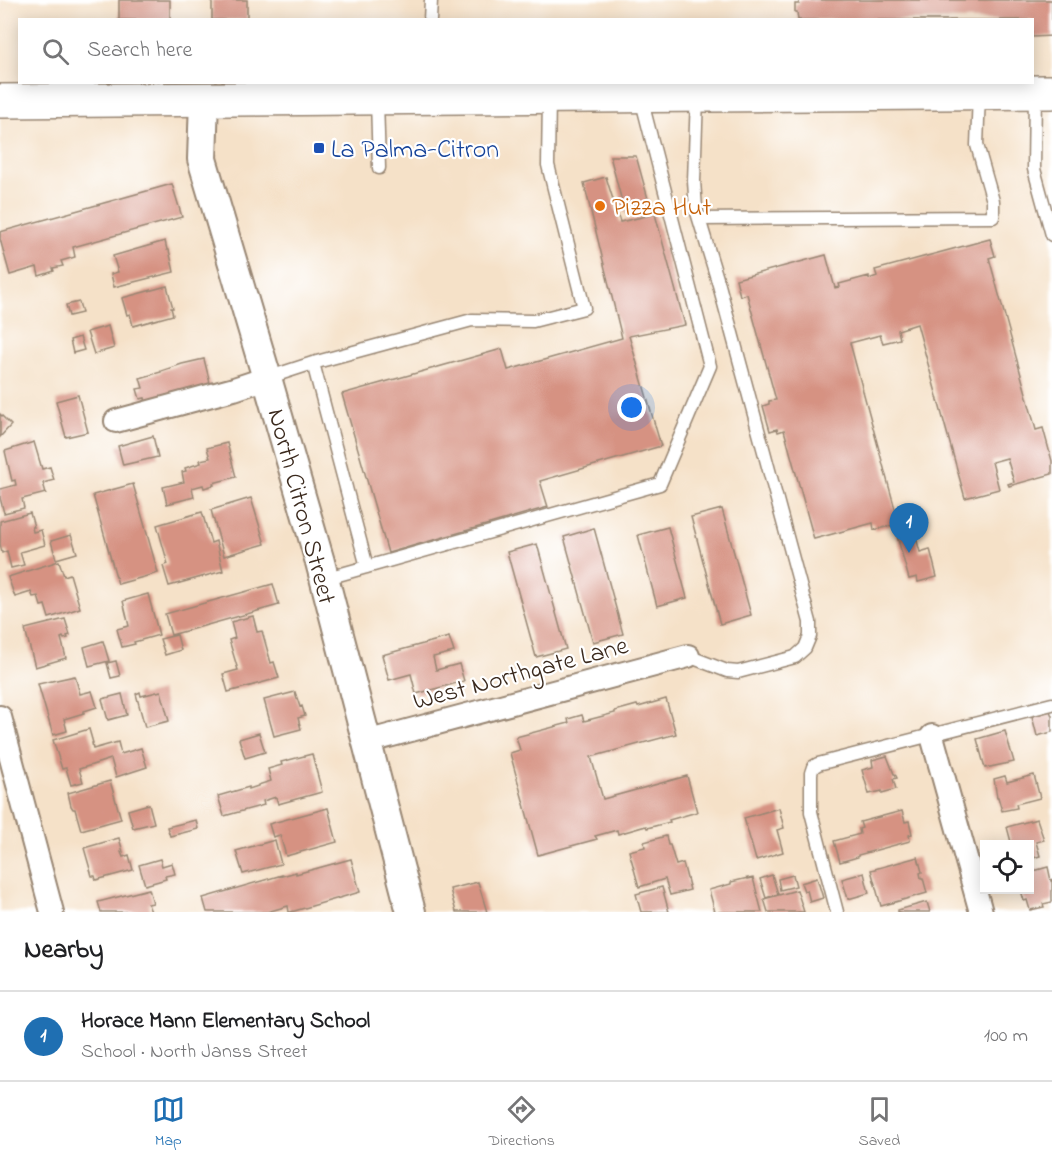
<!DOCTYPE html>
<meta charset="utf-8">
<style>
:root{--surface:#fff;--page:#f6f6f6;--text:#202124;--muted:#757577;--line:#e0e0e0;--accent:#1f6fb2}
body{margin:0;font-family:"Indie Flower",sans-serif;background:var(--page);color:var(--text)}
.controls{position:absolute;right:18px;bottom:18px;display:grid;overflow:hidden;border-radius:0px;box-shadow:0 3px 15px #0003}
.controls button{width:54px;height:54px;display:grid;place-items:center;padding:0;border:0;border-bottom:2px solid var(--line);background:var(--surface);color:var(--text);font:30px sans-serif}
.you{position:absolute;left:632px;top:408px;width:21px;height:21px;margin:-15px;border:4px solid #fff;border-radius:50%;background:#1a73e8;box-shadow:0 0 0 9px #1a73e833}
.badge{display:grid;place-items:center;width:39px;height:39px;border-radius:50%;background:var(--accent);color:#fff;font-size:20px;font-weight:700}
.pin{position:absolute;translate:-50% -50px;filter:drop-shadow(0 2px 3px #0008)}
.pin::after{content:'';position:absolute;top:32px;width:21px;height:18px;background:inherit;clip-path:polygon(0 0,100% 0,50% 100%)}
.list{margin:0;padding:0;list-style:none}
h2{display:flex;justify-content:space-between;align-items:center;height:78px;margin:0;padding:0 24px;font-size:26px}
h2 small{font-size:20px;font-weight:400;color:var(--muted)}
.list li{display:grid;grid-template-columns:39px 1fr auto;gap:18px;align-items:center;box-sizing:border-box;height:90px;padding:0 24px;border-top:2px solid var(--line)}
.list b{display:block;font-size:22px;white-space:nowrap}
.list p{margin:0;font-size:20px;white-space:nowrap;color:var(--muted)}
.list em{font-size:20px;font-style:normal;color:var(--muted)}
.icon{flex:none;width:33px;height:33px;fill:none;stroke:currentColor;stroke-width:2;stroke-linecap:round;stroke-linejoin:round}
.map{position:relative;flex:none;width:1052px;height:912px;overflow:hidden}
.search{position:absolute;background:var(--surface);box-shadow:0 3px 15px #0003;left:18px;right:18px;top:18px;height:66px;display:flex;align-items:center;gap:15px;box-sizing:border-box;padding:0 21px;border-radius:0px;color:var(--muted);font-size:22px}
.sheet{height:168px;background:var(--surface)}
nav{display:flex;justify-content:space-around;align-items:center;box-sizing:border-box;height:84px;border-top:2px solid var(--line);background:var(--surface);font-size:16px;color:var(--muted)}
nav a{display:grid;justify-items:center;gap:3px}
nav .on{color:var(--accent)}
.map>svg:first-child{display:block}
.building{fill:#d69282}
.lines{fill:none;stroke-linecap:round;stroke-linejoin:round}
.service-casing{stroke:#988673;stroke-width:15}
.minor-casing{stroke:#988673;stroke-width:26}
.tertiary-casing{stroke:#988673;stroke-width:32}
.primary-casing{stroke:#988673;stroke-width:36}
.service{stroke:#fff;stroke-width:12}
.minor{stroke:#fff;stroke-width:22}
.tertiary{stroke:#fff;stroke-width:28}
.primary{stroke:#fff;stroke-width:33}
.transit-dot{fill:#1a4fb4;stroke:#fff;stroke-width:2}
.food-dot{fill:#e8710a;stroke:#fff;stroke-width:2}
.labels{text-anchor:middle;stroke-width:4.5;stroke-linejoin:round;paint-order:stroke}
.transit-label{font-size:26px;fill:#164399;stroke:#fff;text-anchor:start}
.food-label{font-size:26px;fill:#c56008;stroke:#fff;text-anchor:start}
.street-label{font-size:26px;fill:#3b2a1e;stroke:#fff}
</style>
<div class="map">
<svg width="1052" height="912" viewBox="0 0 1052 912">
<rect width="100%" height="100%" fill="#fff"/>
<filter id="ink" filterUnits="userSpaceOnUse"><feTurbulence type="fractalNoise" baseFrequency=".0167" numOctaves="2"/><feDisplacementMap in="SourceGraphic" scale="12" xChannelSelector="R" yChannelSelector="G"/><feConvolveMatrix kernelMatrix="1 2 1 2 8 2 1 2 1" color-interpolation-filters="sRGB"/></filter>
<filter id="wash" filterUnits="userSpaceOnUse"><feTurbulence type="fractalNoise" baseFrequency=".008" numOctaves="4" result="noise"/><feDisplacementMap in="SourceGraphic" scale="24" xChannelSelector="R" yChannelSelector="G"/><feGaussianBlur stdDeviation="1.35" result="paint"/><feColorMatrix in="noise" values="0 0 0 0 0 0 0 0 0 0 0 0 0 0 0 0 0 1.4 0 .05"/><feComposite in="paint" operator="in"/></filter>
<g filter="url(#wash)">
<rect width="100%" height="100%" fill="#f5e1c8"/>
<g id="blocks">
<path class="building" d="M119,0H170V20H119Z
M212,0H247V20H212Z
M799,0H1052V36L1032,37V20H798L797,12H795V4H799Z
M610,156H636L650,206L625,213Z
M606,177L620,222L655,214L685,325L629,336L661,446L540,481L548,507L388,553L342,394L502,349L508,370L622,338L584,183Z
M172,184L182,217L73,247L75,257L61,261L63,266L53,268L54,271L39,276L37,267L10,275L0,239V232Z
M990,239L995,256L989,258L1036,430L1043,428L1052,461V474L1009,486L1008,484L1014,482L1007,458L992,462L999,489L965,498L917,324L898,330L900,339L883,343L880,335L850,343L898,520L910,516L920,552L930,549L937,577L918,582L917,577L909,579L894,525L874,530L873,523L814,539L784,430L778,432L777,429L770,431L763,406L769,404V401L776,400L747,294L740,296L736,279L826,255L835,288L840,287L839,284L869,276V279L877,276L875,270Z
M165,241L167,250H169L174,272L114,287L111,274L118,272L113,256Z
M167,286L173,308H171L173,315L133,326L130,314L127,315L122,298Z
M79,302L82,313L69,316L66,305Z
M108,326L114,348L94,354L87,332Z
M80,337L84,350L73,353L70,340Z
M204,359L212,391L147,406L145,398L140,399L137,389L143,388L140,378L161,372V371L182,364Z
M78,395L88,432L66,437L56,401Z
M0,414L11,425L0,437Z
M153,436L158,457L123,465L118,446Z
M34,442L42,469L50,467L54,480L43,483L46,493L22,499L24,508L4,513L0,498V489L16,485L15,480L12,481L5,451Z
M227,443L236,477L213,483L214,485L204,488L203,485L192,488L194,497L167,504L163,487L184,482L182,472L186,471L185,468L201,463L200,460L210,458L207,448Z
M133,484L158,573L118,584L93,495Z
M251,498L265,544L224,556L211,510Z
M722,509L751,615L720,624L691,517Z
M202,512L211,543L216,541L223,571L169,586L163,566L168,564L157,525Z
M30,513L34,527H32L33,532L41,530L45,545L20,552L24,565L11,568L7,551L2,553L0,544V521Z
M668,527L687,598L657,606L638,535Z
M594,528L623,634L593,642L564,537Z
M71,535L77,553L56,559L51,541Z
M537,544L566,649L536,657L507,552Z
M59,561L64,576L70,574L80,608L49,618L45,605L41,606L38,596L33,597L31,592L15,597L8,577Z
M273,584L279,605L171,635L165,614Z
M148,594L159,635L134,642L135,644L122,647L117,629L129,626L123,601Z
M253,616L257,632L262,631L271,663L274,662L279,678L228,692L223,674L238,670L229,640L235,638L231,622Z
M65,619L70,635L67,636L68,638L64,639L63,637L61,638L66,658L35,667L25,629Z
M177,635L181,650L165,655L160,639Z
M449,637L454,652L433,657L436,670L459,664L464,681L416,694L411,674L389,680L382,655Z
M103,641L109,661L89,666L84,647Z
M116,661L120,676L111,678L107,663Z
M75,676L80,694L92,691L97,707L84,711V713L64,719L67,731L53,735L38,684Z
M161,691L169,721L145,727L136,694L140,692L141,696Z
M295,692L300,707L302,706L305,716L298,718L301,729L274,736L264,700Z
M122,694L127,715L108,720L102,699Z
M666,699L676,734L591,757L603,799L687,776L697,812L669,820L670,822L647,828L646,826L618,834L617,830L595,836L597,839L538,855L510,753L520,750L516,737L569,723L568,719L582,715L584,721L615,713V711L637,705L638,707Z
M1050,711L1052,716V732L1037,736L1032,716Z
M89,729L93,743H92L93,749L118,742L121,754L141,748L147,767L116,777L111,759L79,769L83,782L71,785L66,768L62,769L53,740Z
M1005,731L1014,762L985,768L977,739Z
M259,733L265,752L245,758L239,739Z
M312,754L322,792L278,804L276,797L263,801L264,805L224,816L218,796L249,787V789L258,786V785L271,781L268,769L282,765L281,762Z
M887,756L894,774H895L897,778L893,779L896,789L882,793V791L869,794L862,770L873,767L872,760Z
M1034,775L1040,798L1016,804L1017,808L1002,811L998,797H997L994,779L1005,776L1007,782Z
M110,781L121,819L81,830L75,809H73L71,806L68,793Z
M149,804L154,823L133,828L128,810Z
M328,808L337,842L286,856L280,835L273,837L269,824Z
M779,808L784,828L777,830L783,852L756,860L744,818Z
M902,811L905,822L909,821L912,834L909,835L910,841L858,855V857L840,862L834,841L860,834L859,829L862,828L860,822Z
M1037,819L1044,840L1036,842L1040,856L1030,859V844H1005L1011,842L1007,827Z
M196,820L198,829L170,836L167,827Z
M666,836L668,845H670L676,865L683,863L690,890L670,895L665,879L639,887L629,851L645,847L644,842Z
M119,838L123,852H121L123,857L129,855L133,870L96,880L95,876H92L84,848Z
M275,840L281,864L243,874L236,851Z
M918,857L922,872L920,873L921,878H923L927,893L881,906L871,870Z
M160,859L162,866L172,863L175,874L165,876L166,879L145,885L139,865Z
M351,859L360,892L291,912H289L288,906L267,912H207L203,898L282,875V876L296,872V874Z
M1048,867L1051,881L1052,880V902L1043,904L1044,907L1030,910L1027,900L1024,901L1021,890H1030V872Z
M864,873L869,893L848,899L842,879Z
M772,875L778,894L766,898L760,879Z
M793,875L796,886L780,890L778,879Z
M748,878V879L753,878L762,912H715L709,890L731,884V882Z
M817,878L823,898L810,902L807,890L804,891L801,883Z
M478,882L487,912H456L450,889Z
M662,887L669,912H641L636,894Z
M149,889L153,903L148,904L151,912H101L98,902Z
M797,890L804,912H768L764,899Z
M927,902L930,912H898V910Z"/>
</g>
</g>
<g filter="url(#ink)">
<use href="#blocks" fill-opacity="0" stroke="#988673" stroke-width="1.5"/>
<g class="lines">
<defs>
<path id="service" d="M430,20L431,0
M1035,94L1034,169L1052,235
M377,100L379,168
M699,219L993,217V201L977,145L979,94
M313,363L367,567
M267,378L313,363L472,320L533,321L584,308L548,165L549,97
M324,579L660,484L710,366L641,98
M688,656L727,671L738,672L795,657L805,648L810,636V622L719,285L696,209L694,181L697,97
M837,912L811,812V773L813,767L818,764L1052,704"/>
<path id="minor" d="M116,421L234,389L267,378
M0,717L52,912
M932,736L981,912
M366,742L688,656"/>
<path id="tertiary" d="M204,100L202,159L267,378L320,562L411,912"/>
<path id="primary" d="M0,101L1052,92"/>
</defs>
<use href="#service" class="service-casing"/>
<use href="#minor" class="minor-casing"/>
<use href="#tertiary" class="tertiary-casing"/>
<use href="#primary" class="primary-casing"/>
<use href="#service" class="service"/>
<use href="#minor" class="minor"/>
<use href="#tertiary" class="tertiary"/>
<use href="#primary" class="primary"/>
</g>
</g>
<rect class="transit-dot" x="313" y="142" width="12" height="12" rx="3"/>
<circle class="food-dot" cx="600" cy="206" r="6"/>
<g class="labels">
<g class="transit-label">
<text x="331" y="157">La Palma-Citron</text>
</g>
<g class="food-label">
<text x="612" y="215">Pizza Hut</text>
</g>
<g class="street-label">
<text transform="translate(303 506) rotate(75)" y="9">North Citron Street</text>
<text transform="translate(520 672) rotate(-15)" y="9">West Northgate Lane</text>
</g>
</g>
</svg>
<div class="controls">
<button><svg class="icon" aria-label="locate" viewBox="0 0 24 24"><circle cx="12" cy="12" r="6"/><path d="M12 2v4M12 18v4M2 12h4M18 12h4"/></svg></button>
</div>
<div class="you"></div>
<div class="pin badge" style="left:909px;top:553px">1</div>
<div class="search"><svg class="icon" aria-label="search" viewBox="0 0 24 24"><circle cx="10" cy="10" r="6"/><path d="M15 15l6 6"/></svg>Search here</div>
</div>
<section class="sheet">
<h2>Nearby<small></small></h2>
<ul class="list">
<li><span class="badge">1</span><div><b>Horace Mann Elementary School</b><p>School · North Janss Street</p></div><em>100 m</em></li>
</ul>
</section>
<nav>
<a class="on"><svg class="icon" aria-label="map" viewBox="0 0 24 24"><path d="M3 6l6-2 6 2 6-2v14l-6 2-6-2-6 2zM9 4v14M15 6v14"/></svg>Map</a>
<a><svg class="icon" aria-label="directions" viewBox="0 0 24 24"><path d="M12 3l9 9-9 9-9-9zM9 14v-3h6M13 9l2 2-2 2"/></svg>Directions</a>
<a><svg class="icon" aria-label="saved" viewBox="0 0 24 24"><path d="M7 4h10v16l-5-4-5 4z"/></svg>Saved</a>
</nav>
